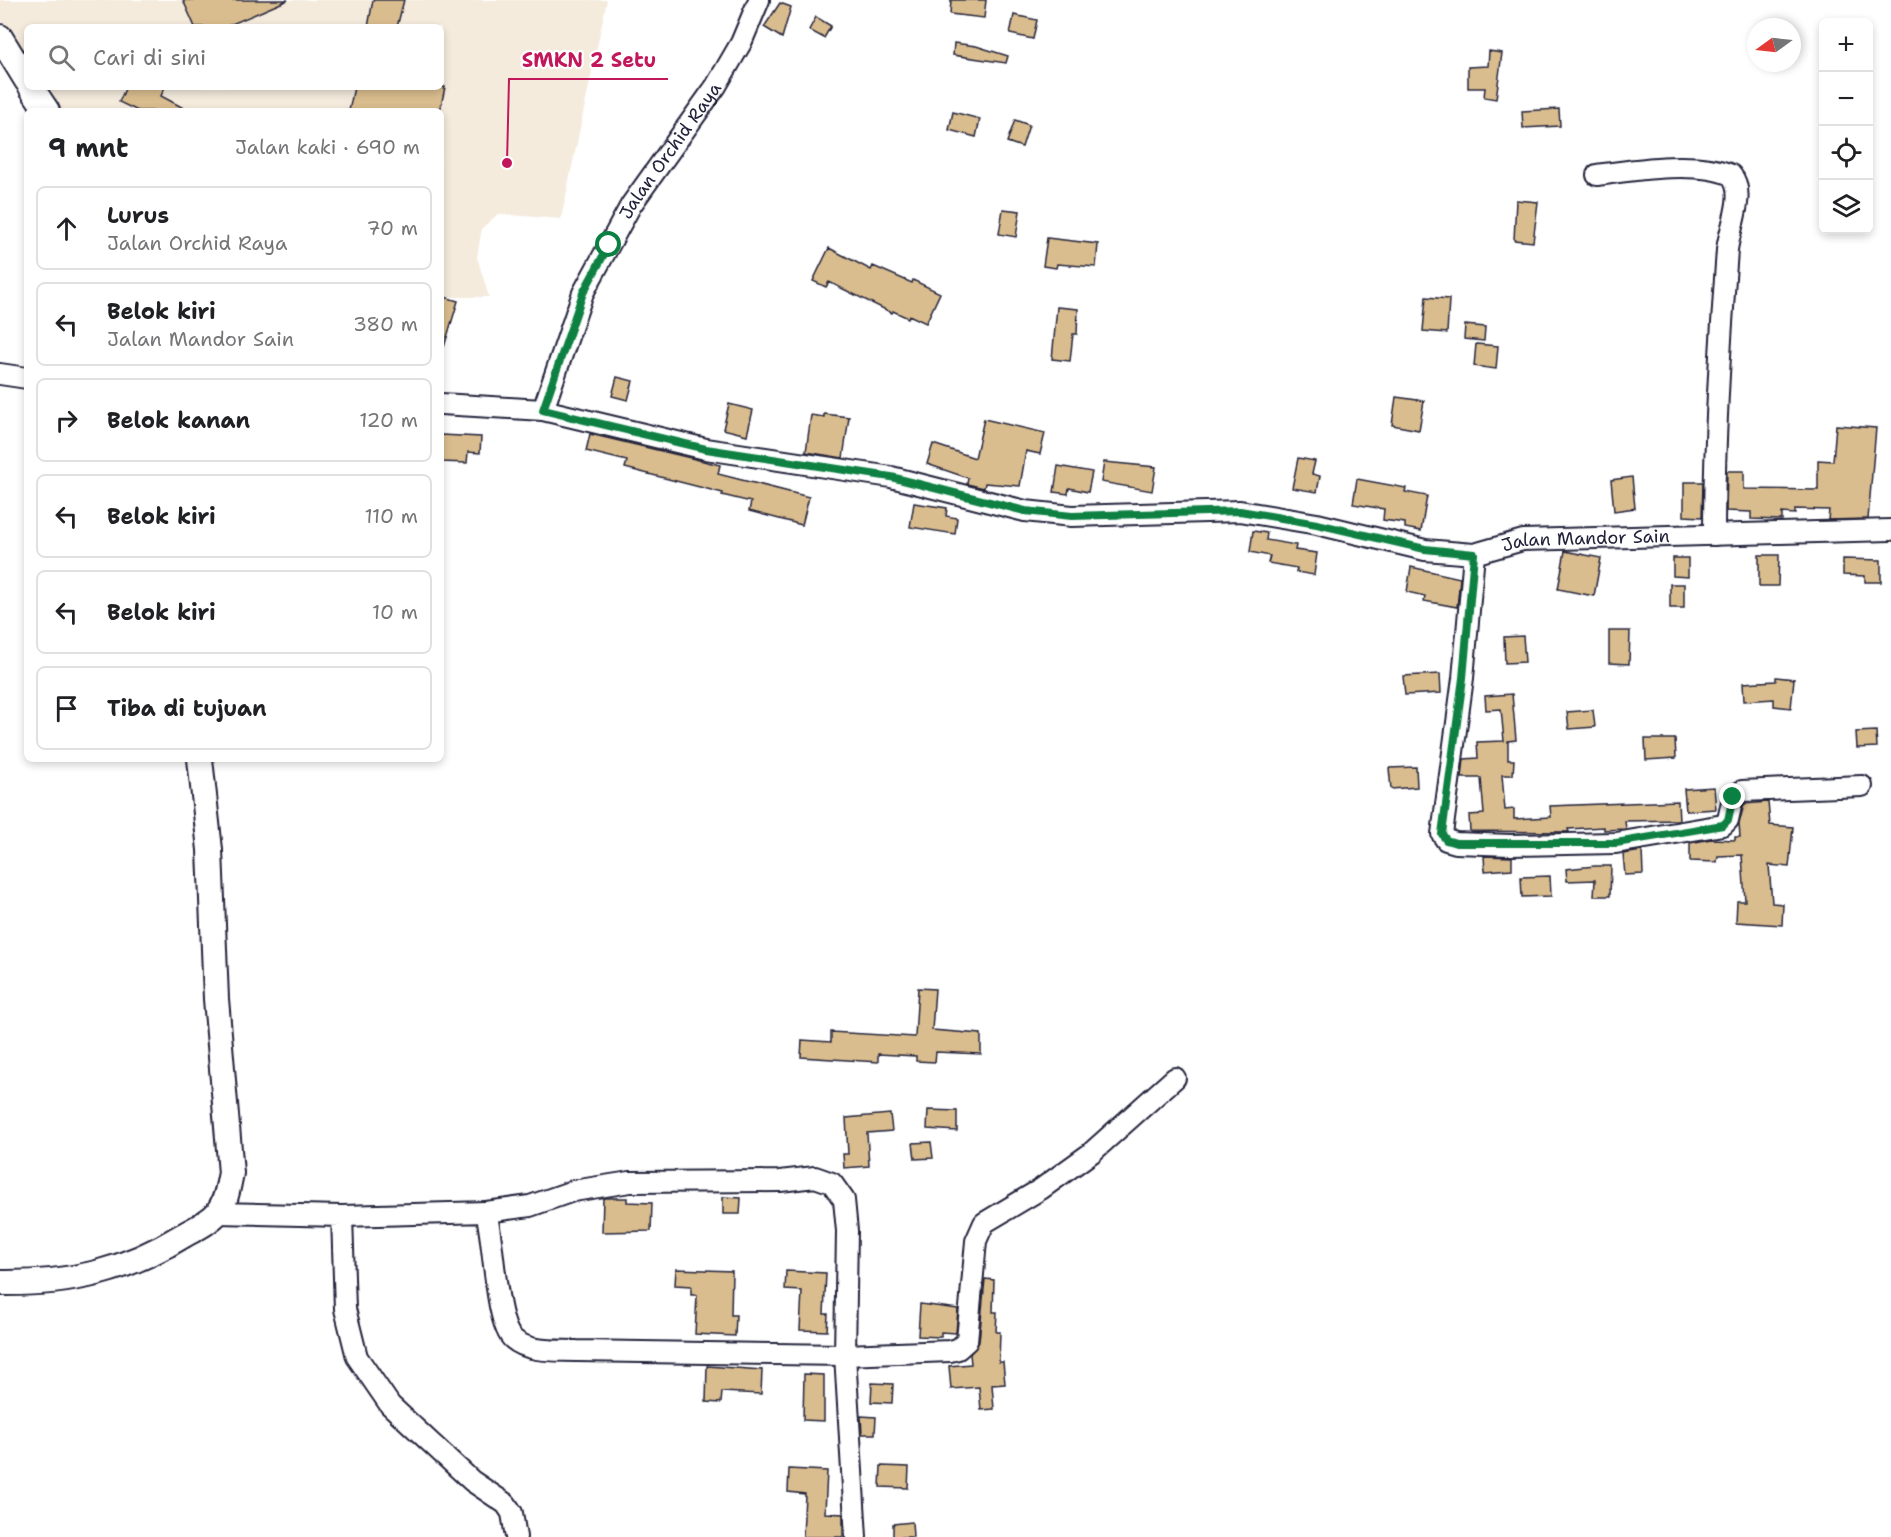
<!DOCTYPE html>
<html lang="id">
<meta charset="utf-8">
<style>
:root{--surface:#fff;--page:#f6f6f6;--text:#202124;--muted:#757577;--line:#e0e0e0}
body{margin:0;font-family:"Shantell Sans",sans-serif;background:var(--page);color:var(--text)}
.controls{position:absolute;right:18px;top:18px;display:grid;overflow:hidden;border-radius:9px;box-shadow:0 3px 9px #0003}
.controls button{width:54px;height:54px;display:grid;place-items:center;padding:0;border:0;border-bottom:2px solid var(--line);background:var(--surface);color:var(--text);font:30px sans-serif}
.compass{position:absolute;left:1747px;top:18px;width:54px;height:54px;border-radius:50%;background:var(--surface);box-shadow:0 3px 9px #0003;rotate:255deg}
.stop{position:absolute;width:18px;height:18px;margin:-14px;border:4px solid #0b8043;border-radius:50%;background:#fff}
.stop.end{background:#0b8043;border-color:#fff;box-shadow:0 2px 6px #0008}
.list{margin:0;padding:0;list-style:none}
h2{display:flex;justify-content:space-between;align-items:center;height:78px;margin:0;padding:0 24px;font-size:26px}
h2 small{font-size:20px;font-weight:400;color:var(--muted)}
.list li{display:grid;grid-template-columns:39px 1fr auto;gap:18px;align-items:center;box-sizing:border-box;height:84px;margin:0 12px 12px;padding:0 12px;border:2px solid var(--line);border-radius:9px}
.list b{display:block;font-size:22px;white-space:nowrap}
.list p{margin:0;font-size:20px;white-space:nowrap;color:var(--muted)}
.list em{font-size:20px;font-style:normal;color:var(--muted)}
.icon{flex:none;width:33px;height:33px;fill:none;stroke:currentColor;stroke-width:2;stroke-linecap:round;stroke-linejoin:round}
.map{position:relative;flex:none;width:1891px;height:1537px;overflow:hidden}
.search{position:absolute;background:var(--surface);box-shadow:0 3px 9px #0003;left:24px;top:24px;width:420px;height:66px;display:flex;align-items:center;gap:15px;box-sizing:border-box;padding:0 21px;border-radius:9px;color:var(--muted);font-size:22px}
.panel{position:absolute;background:var(--surface);box-shadow:0 3px 9px #0003;left:24px;top:108px;width:420px;height:654px;border-radius:9px}
.map>svg:first-child{display:block}
.built{fill:#f4ebdd}
.building{fill:#dabd8e;stroke:#22223b;stroke-width:1.5}
.lines{fill:none;stroke-linecap:round;stroke-linejoin:round}
.minor-casing{stroke:#22223b;stroke-width:24}
.tertiary-casing{stroke:#22223b;stroke-width:28}
.minor{stroke:#fff;stroke-width:20}
.tertiary{stroke:#fff;stroke-width:24}
.route{stroke:#0b8043;stroke-width:8}
.labels{text-anchor:middle;stroke-width:4.5;stroke-linejoin:round;paint-order:stroke}
.street-label{font-size:18px;fill:#22223b;stroke:#fff}
.leader{fill:none;stroke:#c2185b;stroke-width:2}
.callout-dot{fill:#c2185b;stroke:#fff;stroke-width:2}
.callout-label{font-size:20px;text-anchor:middle;font-weight:bold;fill:#c2185b;stroke:#fff;stroke-width:4.5;stroke-linejoin:round;paint-order:stroke}
</style>
<div class="map">
<svg width="1891" height="1537" viewBox="0 0 1891 1537">
<rect width="100%" height="100%" fill="#fff"/>
<filter id="ink" filterUnits="userSpaceOnUse"><feTurbulence type="fractalNoise" baseFrequency=".0167" numOctaves="2"/><feDisplacementMap in="SourceGraphic" scale="12" xChannelSelector="R" yChannelSelector="G"/><feConvolveMatrix kernelMatrix="1 2 1 2 8 2 1 2 1" color-interpolation-filters="sRGB"/></filter>
<g filter="url(#ink)">
<path class="built" d="M0,0H607L561,219L498,214L482,228L477,257L489,297H441V111H58L39,87H441V27H27V71L0,18Z"/>
<path class="building" d="M183,0H288L225,27H195Z
M373,0H404L397,27H368Z
M951,0H986L984,18L950,14Z
M780,3L791,7L782,38L764,27Z
M1014,15L1037,20L1033,39L1010,34Z
M816,17L831,26L824,38L809,30Z
M954,43L976,46L1008,56L1006,63L953,55Z
M1489,51L1502,53L1496,99L1484,97L1485,88H1468V67L1488,66Z
M126,87H165L161,96L189,111H138L119,102Z
M354,87H445L440,111H349Z
M1559,109L1560,126L1523,128L1522,111Z
M953,112L980,119L976,137L949,130Z
M1015,120L1029,125L1022,147L1007,142Z
M1516,200L1538,202L1533,242L1514,240Z
M1003,209L1020,211L1016,237L999,234Z
M1047,238L1098,244L1096,267L1057,264L1056,268L1043,266Z
M829,248L871,270L873,266L912,283L913,280L940,293L926,323L909,315L908,318L893,311L892,313L829,282L826,287L813,281Z
M441,296L458,301L444,347H441Z
M1426,297L1449,299L1447,333L1423,331Z
M1057,307L1078,309L1077,334H1073L1070,361L1052,359Z
M1465,325L1485,327L1484,341L1464,339Z
M1476,344L1498,346L1496,369L1474,366Z
M617,377L633,381L628,400L612,396Z
M1396,397L1424,401L1419,430L1392,425Z
M729,404L753,410L747,435L723,429Z
M824,414L849,417L843,458L806,452L811,415L824,417Z
M984,419L1045,433L1040,454L1026,451L1020,486L985,483L984,488L967,484L968,478L927,464L933,444L975,458Z
M1836,425L1876,428L1868,519L1828,520L1829,510L1795,509V514L1782,513V520L1751,519V512L1726,511L1727,471H1744V489L1818,490V460L1833,461Z
M590,434L720,465L718,474L809,497L802,525L749,511L751,502L722,495L723,493L625,468L627,461L586,451Z
M441,435L481,437L480,453L468,452L467,463L441,462Z
M1298,458L1315,461L1312,474L1320,476L1317,492L1292,488Z
M1104,462L1156,467L1152,491L1101,482Z
M1058,466L1092,472L1088,492L1069,488L1068,494L1054,492Z
M1632,477L1635,508L1614,511L1611,480Z
M1357,479L1406,488L1405,492L1427,496L1421,531L1405,528V523L1383,520L1384,509L1353,504Z
M1684,482H1703L1702,517L1684,516Z
M914,503L947,508L946,516L957,518L955,534L910,527Z
M1253,531L1267,533L1266,540L1296,545L1295,550L1317,553L1314,575L1296,572L1297,568L1268,563L1270,556L1250,552Z
M1565,551L1601,558L1594,596L1558,589Z
M1759,555H1779L1778,586H1759Z
M1673,558H1688V577L1673,576Z
M1843,559L1881,560V582H1865V576L1843,575Z
M1411,567L1460,578L1457,607L1424,601L1425,596L1407,592Z
M1670,584H1684V608H1670Z
M1609,631H1630L1629,664L1609,663Z
M1523,636L1525,662L1505,663L1504,637Z
M1440,674L1441,693L1405,695L1403,676Z
M1776,677L1794,679L1791,708L1774,706V699L1744,701L1743,683L1776,681Z
M1512,694L1516,740L1508,741V760H1514L1513,775H1502L1505,810L1514,809V819L1551,817L1550,806L1678,801L1679,820L1625,821L1626,829L1604,830V827L1568,829L1569,832L1470,831L1469,815L1484,814L1481,778H1462L1464,759L1478,758L1477,742L1504,741L1501,709L1486,710L1485,696Z
M1593,710L1595,727L1569,729L1567,712Z
M1876,731L1877,747L1857,748L1856,732Z
M1645,739H1675L1676,758L1646,760Z
M1416,767L1417,787L1391,789L1389,768Z
M1714,787L1716,809L1686,811L1684,789Z
M1768,802L1770,825L1793,827L1789,867L1769,865L1772,903L1783,904L1782,925L1736,922L1737,901H1745L1742,855L1718,856L1717,862L1690,861V843L1711,839L1735,840V837H1740L1739,824L1744,804Z
M1642,851L1643,874L1625,875L1623,854Z
M1484,856L1512,857V869L1485,871Z
M1595,866H1611L1610,896H1594L1595,880L1567,881L1566,869Z
M1550,876L1551,896L1522,897L1521,877Z
M918,988L935,989L932,1030L981,1034V1054L936,1052L935,1062L916,1061V1056L878,1054V1062L801,1057L802,1040L831,1042V1032L915,1037Z
M928,1110L957,1111V1131L927,1129Z
M890,1114L892,1131L867,1133L869,1166L844,1168L843,1154H848L846,1118Z
M931,1142L933,1158L915,1159L913,1143Z
M723,1197L741,1198L740,1214H723Z
M603,1198H627V1202L652,1203L651,1231L602,1232Z
M676,1269L732,1271L731,1315H736L735,1336L695,1334L697,1295H691V1286L675,1285Z
M786,1271L826,1273L824,1314H828L827,1331L800,1330L802,1291L785,1290Z
M985,1279L994,1280L993,1312H997L996,1332H1000L999,1362H1003L1005,1384L992,1385L994,1409L981,1410L979,1387L951,1389L949,1366L971,1364L970,1354L979,1342Z
M920,1304L958,1309L956,1333L941,1332V1337L918,1336Z
M707,1366L762,1370L761,1394L722,1392L721,1403L706,1402Z
M804,1374L824,1375V1421L803,1420Z
M872,1383L893,1384L892,1403L871,1402Z
M861,1416L876,1417L875,1434H862Z
M881,1466L909,1467L908,1488L880,1487Z
M789,1469L827,1471L825,1513L843,1514V1537H803L805,1494L788,1492Z
M912,1522L913,1537H893V1524Z"/>
<g class="lines">
<defs>
<g id="minor">
<path d="M1597,175C1634,170 1697,160 1731,175C1747,193 1729,229 1727,250C1720,345 1714,440 1714,535"/>
<path d="M0,374L27,378"/>
<path id="s1" d="M441,404L543,410L583,293L631,205L716,86L741,43L759,0"/>
<path id="s2" d="M543,410L706,449L891,477L1025,511L1072,516L1240,511L1317,524L1425,550L1474,554L1523,540L1891,530"/>
<path d="M1474,554L1463,678L1442,834L1446,840L1456,843L1511,845L1616,843L1723,825L1728,820L1733,797L1742,791L1862,786"/>
<path d="M486,1212L530,1206L573,1191L630,1182L780,1181L815,1177L832,1183L844,1200L847,1231L845,1355L856,1537"/>
<path d="M217,1213L342,1216L345,1309L357,1357L390,1405L472,1481L506,1504L512,1513L516,1537"/>
<path d="M342,1216L486,1212C494,1239 495,1323 513,1339C529,1353 557,1350 577,1351L845,1355L950,1351L958,1349L967,1341L976,1241L984,1223L1041,1189L1091,1153L1175,1078"/>
</g>
<path id="tertiary" d="M0,37L27,81
M31,87L47,111
M0,1283C70,1284 124,1272 184,1235C195,1229 211,1221 218,1212C227,1200 228,1186 231,1173L216,999L210,850L200,759"/>
</defs>
<use href="#minor" class="minor-casing"/>
<use href="#tertiary" class="tertiary-casing"/>
<use href="#minor" class="minor"/>
<use href="#tertiary" class="tertiary"/>
</g>
</g>
<g class="lines" filter="url(#ink)">
<path class="route" d="M609,245L583,293L543,410L706,449L891,477L1025,511L1072,516L1240,511L1317,524L1425,549L1474,554L1463,678L1442,834L1446,840L1456,843H1616L1723,825L1728,820L1733,797"/>
</g>
<g class="labels">
<g class="street-label">
<text dy="6" stroke="none"><textPath href="#s1" startOffset="393">Jalan Orchid Raya</textPath></text>
<text dy="6" stroke="none"><textPath href="#s2" startOffset="1060">Jalan Mandor Sain</textPath></text>
</g>
</g>
<path class="leader" d="M507 163L509 79H668"/>
<circle class="callout-dot" cx="507" cy="163" r="6"/>
<g class="callout-label">
<text x="589" y="67">SMKN 2 Setu</text>
</g>
</svg>
<div class="controls">
<button>+</button>
<button>−</button>
<button><svg class="icon" aria-label="locate" viewBox="0 0 24 24"><circle cx="12" cy="12" r="6"/><path d="M12 2v4M12 18v4M2 12h4M18 12h4"/></svg></button>
<button><svg class="icon" aria-label="layers" viewBox="0 0 24 24"><path d="M12 4l9 5-9 5-9-5zM3 14l9 5 9-5"/></svg></button>
</div>
<svg class="compass" viewBox="-18 -18 36 36"><path d="M0-13l5 13h-10z" fill="#e53935"/><path d="M0 13l5-13h-10z" fill="#757577"/></svg>
<div class="stop" style="left:609px;top:245px"></div>
<div class="stop end" style="left:1733px;top:797px"></div>
<div class="search"><svg class="icon" aria-label="search" viewBox="0 0 24 24"><circle cx="10" cy="10" r="6"/><path d="M15 15l6 6"/></svg>Cari di sini</div>
<section class="panel">
<h2>9 mnt<small>Jalan kaki · 690 m</small></h2>
<ul class="list">
<li><svg class="icon" aria-label="ahead" viewBox="0 0 24 24"><path d="M12 20V5M6 11l6-6 6 6"/></svg><div><b>Lurus</b><p>Jalan Orchid Raya</p></div><em>70 m</em></li>
<li><svg class="icon" aria-label="left" viewBox="0 0 24 24"><path d="M17 20v-9H6M10 6l-5 5 5 5"/></svg><div><b>Belok kiri</b><p>Jalan Mandor Sain</p></div><em>380 m</em></li>
<li><svg class="icon" aria-label="right" viewBox="0 0 24 24"><path d="M7 20v-9h11M14 6l5 5-5 5"/></svg><div><b>Belok kanan</b></div><em>120 m</em></li>
<li><svg class="icon" aria-label="left" viewBox="0 0 24 24"><path d="M17 20v-9H6M10 6l-5 5 5 5"/></svg><div><b>Belok kiri</b></div><em>110 m</em></li>
<li><svg class="icon" aria-label="left" viewBox="0 0 24 24"><path d="M17 20v-9H6M10 6l-5 5 5 5"/></svg><div><b>Belok kiri</b></div><em>10 m</em></li>
<li><svg class="icon" aria-label="arrive" viewBox="0 0 24 24"><path d="M6 21V4h12l-3 4 3 4H6"/></svg><div><b>Tiba di tujuan</b></div></li>
</ul>
</section>
</div>
